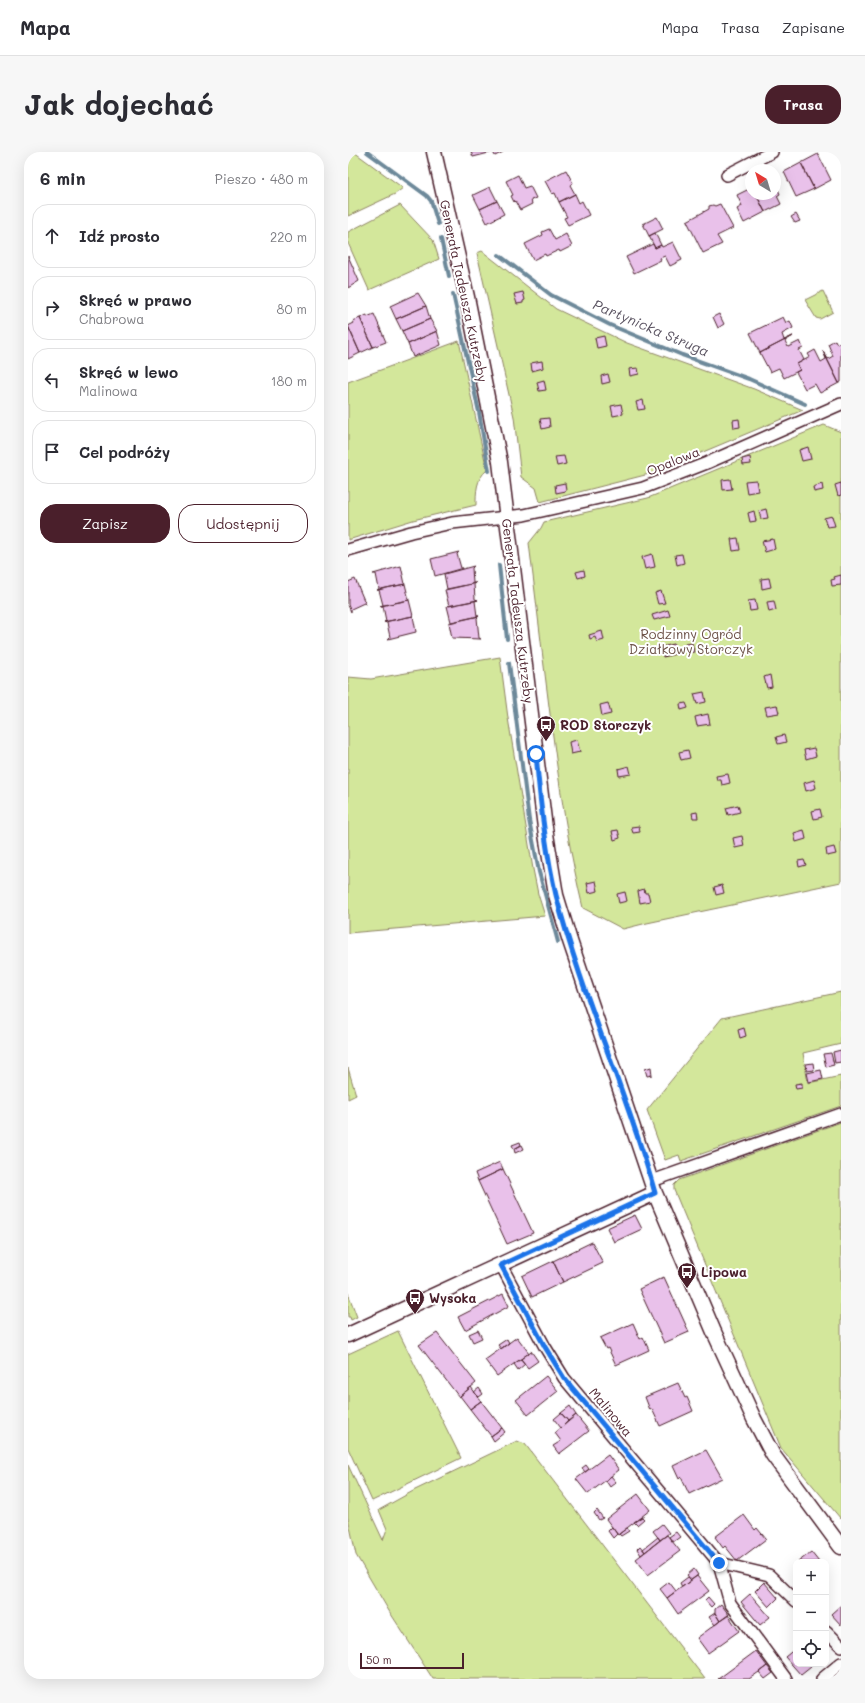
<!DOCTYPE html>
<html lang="pl">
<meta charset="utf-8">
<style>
:root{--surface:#fff;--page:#f7f7f7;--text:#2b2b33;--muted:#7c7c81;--line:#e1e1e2;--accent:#4a1f2b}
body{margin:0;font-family:Mali,sans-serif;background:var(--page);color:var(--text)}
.controls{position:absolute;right:12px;bottom:12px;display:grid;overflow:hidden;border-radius:8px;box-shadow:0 4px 16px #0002}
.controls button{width:36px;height:36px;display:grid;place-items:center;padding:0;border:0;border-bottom:1px solid var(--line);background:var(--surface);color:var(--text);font:20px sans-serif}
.compass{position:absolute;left:397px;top:12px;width:36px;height:36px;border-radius:50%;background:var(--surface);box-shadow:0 4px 16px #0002;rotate:322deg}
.scale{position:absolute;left:12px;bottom:10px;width:104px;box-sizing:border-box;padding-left:4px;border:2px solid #4a1f2b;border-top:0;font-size:11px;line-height:14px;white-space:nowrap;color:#4a1f2b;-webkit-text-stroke:3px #fff;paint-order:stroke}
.stop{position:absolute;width:12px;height:12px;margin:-9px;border:3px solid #1a73e8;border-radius:50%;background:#fff}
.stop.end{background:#1a73e8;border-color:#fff;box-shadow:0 1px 4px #0008}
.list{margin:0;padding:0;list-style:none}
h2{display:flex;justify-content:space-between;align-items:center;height:52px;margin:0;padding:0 16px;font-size:17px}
h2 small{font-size:13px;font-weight:400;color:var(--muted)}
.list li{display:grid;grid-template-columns:26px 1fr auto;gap:12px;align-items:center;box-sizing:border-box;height:64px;margin:0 8px 8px;padding:0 8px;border:1px solid var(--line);border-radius:16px}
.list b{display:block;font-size:15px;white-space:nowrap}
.list p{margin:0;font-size:13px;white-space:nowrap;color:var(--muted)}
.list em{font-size:13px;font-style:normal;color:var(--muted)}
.actions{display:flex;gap:8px;padding:12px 16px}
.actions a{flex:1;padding:9px 0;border:1px solid var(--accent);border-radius:16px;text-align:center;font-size:14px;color:var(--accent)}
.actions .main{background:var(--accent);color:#fff}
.icon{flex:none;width:22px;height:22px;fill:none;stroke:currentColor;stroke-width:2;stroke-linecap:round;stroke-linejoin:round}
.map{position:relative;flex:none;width:493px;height:1527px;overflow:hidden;border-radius:16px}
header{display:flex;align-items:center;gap:24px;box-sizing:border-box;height:56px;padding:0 20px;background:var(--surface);border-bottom:1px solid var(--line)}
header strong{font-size:19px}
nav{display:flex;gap:22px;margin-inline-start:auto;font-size:14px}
.intro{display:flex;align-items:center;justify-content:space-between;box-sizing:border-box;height:96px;padding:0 24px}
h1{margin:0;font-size:28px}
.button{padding:10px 18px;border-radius:16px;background:var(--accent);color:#fff;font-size:14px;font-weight:700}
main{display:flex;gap:24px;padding:0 24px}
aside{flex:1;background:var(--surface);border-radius:16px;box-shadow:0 4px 16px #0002}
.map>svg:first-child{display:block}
.green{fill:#d3e79b;stroke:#8e8363}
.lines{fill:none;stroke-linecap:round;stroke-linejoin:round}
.stream{stroke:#6d899a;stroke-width:4}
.building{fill:#e9c1ea;stroke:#4a1f2b}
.minor-casing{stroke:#4a1f2b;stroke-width:14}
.tertiary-casing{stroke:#4a1f2b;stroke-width:17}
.minor{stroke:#fff;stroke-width:11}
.tertiary{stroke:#fff;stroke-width:14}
.route{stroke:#1a73e8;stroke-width:5}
.labels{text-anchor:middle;stroke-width:4;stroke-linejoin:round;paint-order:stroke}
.street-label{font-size:13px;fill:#4a1f2b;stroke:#fff}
.park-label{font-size:13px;fill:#6c5147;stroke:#fff}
.poi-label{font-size:13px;font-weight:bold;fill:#4a1f2b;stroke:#fff;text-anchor:start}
.water-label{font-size:14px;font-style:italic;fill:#5b5462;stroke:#fff}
</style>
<header>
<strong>Mapa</strong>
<nav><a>Mapa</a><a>Trasa</a><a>Zapisane</a></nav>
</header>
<div class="intro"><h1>Jak dojechać</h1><a class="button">Trasa</a></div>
<main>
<aside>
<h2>6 min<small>Pieszo · 480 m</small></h2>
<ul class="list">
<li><svg class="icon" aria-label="ahead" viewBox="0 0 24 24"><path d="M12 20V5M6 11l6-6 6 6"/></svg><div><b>Idź prosto</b></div><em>220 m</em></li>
<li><svg class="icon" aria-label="right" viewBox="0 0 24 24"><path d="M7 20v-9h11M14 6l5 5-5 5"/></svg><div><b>Skręć w prawo</b><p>Chabrowa</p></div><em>80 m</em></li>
<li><svg class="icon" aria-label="left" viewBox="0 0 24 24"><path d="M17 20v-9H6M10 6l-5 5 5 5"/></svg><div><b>Skręć w lewo</b><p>Malinowa</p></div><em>180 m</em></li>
<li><svg class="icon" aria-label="arrive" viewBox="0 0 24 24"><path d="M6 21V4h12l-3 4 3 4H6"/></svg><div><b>Cel podróży</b></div></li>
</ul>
<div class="actions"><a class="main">Zapisz</a><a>Udostępnij</a></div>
</aside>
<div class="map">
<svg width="493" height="1527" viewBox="0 0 493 1527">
<rect width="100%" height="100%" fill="#fff"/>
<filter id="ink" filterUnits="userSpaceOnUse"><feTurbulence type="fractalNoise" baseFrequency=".025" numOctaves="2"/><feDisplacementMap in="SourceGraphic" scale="8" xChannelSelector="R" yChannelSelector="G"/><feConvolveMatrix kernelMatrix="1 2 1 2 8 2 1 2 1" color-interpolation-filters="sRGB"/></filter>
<g filter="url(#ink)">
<path class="green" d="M0,0H6L55,36L47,42L0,64Z
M52,53L85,88L91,107L21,138L0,91V80Z
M134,99L208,157L279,191L406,237L455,258L305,321L192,350L188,336L173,325L166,265L129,101Z
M475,139L485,160L472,167L468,166L457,148Z
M111,189L139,318C128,327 128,340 128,353L65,368L0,388V230Z
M476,273L493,280V730L299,771L275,777L235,756C223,706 215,657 208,607C198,535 190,463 181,391L193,376L196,370L300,346Z
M152,505L160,566L185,717L190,742L197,764L0,781V525L23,527Z
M493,840V892L455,901L460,931L493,924V954L333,1009L331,1003L317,1008L299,958L374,866Z
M0,916L8,943L0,947Z
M493,970V1367L433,1296L326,1038V1033L331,1028Z
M0,1141L9,1165L3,1168L2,1165H0Z
M50,1179L113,1306L24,1349L0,1296V1202Z
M169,1289L177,1292L357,1527H85L41,1459L8,1403L0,1365V1313L35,1388L39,1377L31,1358L67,1338Z"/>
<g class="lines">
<path class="stream" d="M19,0L79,44L83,49L90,72
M93,87L101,124
M151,103L203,143L262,173L334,203L401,227L457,252
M105,142L131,260L141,319
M151,413L159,487
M161,511L181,668L191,720L210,790"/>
</g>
<path class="building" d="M123,0H155L147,4L145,0L125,5Z
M470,2L483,28L466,37L453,11Z
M453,11L466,37L448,45L436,20Z
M218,18L225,31L222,33L227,42L211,50L207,41L204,42L197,29Z
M170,23L176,36L182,34L188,46L183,48L184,52L172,58L167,49L166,50L163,44L165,43L158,29Z
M142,35L149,49L132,57L125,43Z
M429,35L432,42L429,44L433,52L417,60L408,42H427V36Z
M403,36V42H408L417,60L396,71L389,57L394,54L389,43Z
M227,42L231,51L234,49L241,63L220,73L216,66L219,65L211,50Z
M149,49L156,62L139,71L132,57Z
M372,52L385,76L369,84L374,92L355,101L339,69L361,57V54L365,53L367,54Z
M448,62L452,69L447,71L443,65Z
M309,65L315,77L301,84L295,72Z
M201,77L207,88L218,82L224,94L212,100L211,98L198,104L197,102L185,108L177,92L195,83L194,80Z
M307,81L313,93L307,96L301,84Z
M325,90L334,108L322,114L317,104L312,106L313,108L286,121L278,105L305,92L307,96L313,93L314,95Z
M0,104L11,129L0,136Z
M175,140L177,148L175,149V151L169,152L166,142Z
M70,141L78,154L48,167L42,154Z
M78,154L82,167L54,179L48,167Z
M26,162L38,190L25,195L12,166L19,163V165Z
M371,162L376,172L370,176L365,165Z
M435,165L438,171L442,169L445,176L434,182L436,188L445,184L412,201L402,181Z
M12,166L25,195L12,201L0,174L6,171L5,169Z
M82,167L89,179L60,192L54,179Z
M0,174L12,201L0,207Z
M89,179L93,193L65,205L60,192Z
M256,184L258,194L249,196L247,186Z
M445,184L437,189L440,195L452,189L455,196L451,198L456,208L449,212L452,218L436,226L431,216L422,220L412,201Z
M487,188L489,192L493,190V230L491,231L475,199L480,207L485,204L480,192Z
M467,198L473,210L478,207L475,199L491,231L472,241L467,232L457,237L448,220L452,218L449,212L462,205L460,202Z
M194,209L195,216L184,219L183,211Z
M290,216L291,222L282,224L281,217Z
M260,222L262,230L254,232L253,224Z
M196,228L198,238L191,239L189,230Z
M295,248L297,257L290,258L288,250Z
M273,252L275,262L265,264L263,254Z
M201,266L202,275L194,277L192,267Z
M391,267L392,275L386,276L385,268Z
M460,295L463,307L454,309L451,298Z
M216,304L218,312L209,314L207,305Z
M402,305L403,312L395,313L394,307Z
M382,327L384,337L375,338L374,328Z
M408,328L410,339L399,341L397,329Z
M217,331L218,339L208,341L207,333Z
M493,331V343L490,344L487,333Z
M474,332L475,338L466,340L465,335Z
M418,357L420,366L413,367L411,359Z
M406,359L408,369L402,370L400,361Z
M484,364L487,374L479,375L476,366Z
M390,386L392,398L385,399L383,387Z
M425,387L427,397L417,400L414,389Z
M111,400L109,402L113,416H115L87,424L83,407Z
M304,402L307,415L297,417L294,405Z
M334,402L336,411L329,413L327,403Z
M53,414L57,432L29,438L31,437L28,422H25Z
M126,414L124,416L125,431H128L99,437L96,422Z
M236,418L237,424L230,426L228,420Z
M493,423V433L484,434L483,428L487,427L486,425Z
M421,426L423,435L414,437L413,427Z
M7,427L18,453L16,451L3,457V460L0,453V430Z
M128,431L126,432L127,447L130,448L101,454L97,438Z
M57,432L61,448L32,454L35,453L31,438H29Z
M313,439L317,451L310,452L307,441Z
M61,448L65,464L36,470L38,469L35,454H32Z
M130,448L127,449L129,464H131L103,470L99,454Z
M407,448L409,458L402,459L400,449Z
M426,449L428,458L421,460L419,450Z
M320,458L322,464L306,468L304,463Z
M65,464L68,480L40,487L42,485L39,471L36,470Z
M131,464L129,466L131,486L133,487L104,486L101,471Z
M254,479L256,488L249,490L247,485L242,487L241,483Z
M344,491L346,500L338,501L337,492Z
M326,492L328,502L315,505L313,495Z
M422,523L424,535L419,536L416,525Z
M356,540L358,550L349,552L346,542Z
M260,551L263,562L254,564L252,553Z
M338,551L340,556L333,558L332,552Z
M429,553L431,561L419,563L417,555Z
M360,562L362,572L349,574L347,565Z
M436,583L438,590L430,592L428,585Z
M229,588L232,600L223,602L221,590Z
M466,596L468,604L458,607L456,598Z
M340,598L342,606L333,608L331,600Z
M281,614L283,622L271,624L270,617Z
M380,622L382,631L374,633L373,628H369L368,624Z
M466,628L468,636L458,639L456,631Z
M390,653L392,660L380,663L378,656Z
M472,657L474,665L466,667L464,659Z
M349,660L350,666H345L344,661Z
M291,674L292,680L285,681L283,675Z
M270,678L272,686L266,688L264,679Z
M456,678L458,687L448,690L446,681Z
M394,684L396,694L387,696L385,686Z
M486,695L488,702L479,704L478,697Z
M456,708L458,713L451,715L450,709Z
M248,729L250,739L241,741L239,731Z
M374,733L376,741L368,743L366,735Z
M296,737L297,741H300L302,749L292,751L290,739Z
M277,740L279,749L271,751L269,742Z
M396,876L398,884L392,886L390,878Z
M493,898V910L487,911L485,900Z
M483,901L486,913L478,915L475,902Z
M465,911L466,918L459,919L458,912Z
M303,915L304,923L299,924L297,917Z
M473,918L475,927L461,930L459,921Z
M454,931V936L448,937L447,932Z
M172,990L173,993L166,997L164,993Z
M174,993L176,997L167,1001L166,997Z
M152,1010L155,1017L130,1029L127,1021Z
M155,1017L185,1081L159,1092L130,1029Z
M287,1063L294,1077L266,1090L259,1076Z
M244,1090L255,1111L215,1130L205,1109Z
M205,1109L215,1130L184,1145L174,1124Z
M316,1125L341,1180L316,1191L291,1137Z
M155,1142L161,1154L117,1178L110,1165Z
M285,1171L292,1187L295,1185L301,1198L268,1213L260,1196L258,1197L252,1186Z
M130,1178L134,1186L125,1190L121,1182Z
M89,1181L128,1231L111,1245L71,1193Z
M169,1185L181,1201L149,1224L137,1208Z
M159,1187L161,1191L153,1197L150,1193Z
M183,1199L190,1209L180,1216L173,1207Z
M173,1207L177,1212L170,1218L166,1212Z
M198,1224L210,1239L180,1263L168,1248Z
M330,1231L337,1246L339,1245L345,1259L312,1274L304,1257L302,1258L297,1245Z
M123,1235L133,1249L122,1257L112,1244Z
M131,1236L135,1242L131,1245L126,1240Z
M133,1249L154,1276L143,1284L122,1257Z
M222,1254L228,1263L220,1269L213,1261Z
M213,1261L220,1269L213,1276L206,1267Z
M228,1263L241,1279L211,1302L205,1294L213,1289L207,1281Z
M154,1276L157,1280L146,1289L143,1284Z
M358,1298L374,1326L341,1342L333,1325L331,1327L325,1314Z
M260,1303L271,1318L240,1342L228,1327Z
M238,1313L241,1317L237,1320L234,1316Z
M263,1324L268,1330L262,1335L258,1329Z
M290,1342L302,1358L270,1383L258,1367Z
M249,1358L255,1366L251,1368L246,1361Z
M396,1363L407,1378L409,1376L418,1387L389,1409L377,1394L375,1396L367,1385Z
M294,1365L296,1367L289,1373L286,1370Z
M314,1372L321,1381L312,1388L305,1379Z
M264,1375L269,1382L265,1386L260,1379Z
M279,1376L281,1379L273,1384L271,1382Z
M328,1380L332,1385L325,1390L321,1385Z
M319,1383L332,1399L300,1423L288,1407Z
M310,1385L312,1388L297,1400L295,1397Z
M292,1394L297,1400L293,1403L289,1397Z
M463,1400L471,1410H450Z
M346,1417L350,1423L343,1428L339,1423Z
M349,1424L361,1439L330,1462L319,1446Z
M340,1425L343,1428L334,1435L332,1431Z
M321,1430L328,1439L319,1446L312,1437Z
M416,1430L430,1446L421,1455L407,1439Z
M402,1442L422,1465L412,1473L393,1450Z
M360,1445L366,1452L363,1455L357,1448Z
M373,1452L381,1463L372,1469L367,1461V1457Z
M493,1453V1473L483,1462Z
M367,1461L372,1469L367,1473L361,1465Z
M380,1463L391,1479L360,1501L349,1486Z
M448,1496V1512H461L463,1515L453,1523L437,1505Z
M408,1499L419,1514L411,1520L401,1527H370Z
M419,1514L425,1521L417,1527L411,1520Z"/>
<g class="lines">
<defs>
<path id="minor" d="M379,23L424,0
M0,398L63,380L104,371L176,363L295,336L359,311L493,252
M304,1029L493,962
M153,1113L197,1195L216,1226L371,1411L382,1451L438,1527
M371,1411L421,1423L448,1449
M478,1479L493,1494
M474,1527L493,1511"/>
<path id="tertiary" d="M86,0L119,145L152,310L197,676L208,743L222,789L307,1041L366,1180L406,1267L425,1303L493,1395
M0,1183L307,1041"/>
</defs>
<use href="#minor" class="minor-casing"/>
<use href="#tertiary" class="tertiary-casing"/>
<use href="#minor" class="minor"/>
<use href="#tertiary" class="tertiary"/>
</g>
</g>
<g class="lines" filter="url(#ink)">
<path class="route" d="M188,602C192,649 197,697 208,743C234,845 279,940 307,1041L153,1113L197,1195L216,1226L371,1411"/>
</g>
<defs>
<symbol id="bus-pin" viewBox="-11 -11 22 30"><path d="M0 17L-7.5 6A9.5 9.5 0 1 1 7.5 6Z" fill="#4a1f2b" stroke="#fff"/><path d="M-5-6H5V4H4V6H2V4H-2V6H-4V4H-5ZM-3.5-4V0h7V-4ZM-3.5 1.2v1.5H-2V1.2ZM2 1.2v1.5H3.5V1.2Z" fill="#fff"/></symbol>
</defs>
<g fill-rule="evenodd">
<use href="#bus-pin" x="187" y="562" width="22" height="30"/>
<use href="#bus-pin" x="328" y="1109" width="22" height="30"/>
<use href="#bus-pin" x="56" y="1135" width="22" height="30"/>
</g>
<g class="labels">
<g class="street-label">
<text transform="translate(116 139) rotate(78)" y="5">Generała Tadeusza Kutrzeby</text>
<text transform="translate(325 309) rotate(-22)" y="5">Opalowa</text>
<text transform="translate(170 459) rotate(83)" y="5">Generała Tadeusza Kutrzeby</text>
<text transform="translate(263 1260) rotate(50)" y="5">Malinowa</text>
</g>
<g class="park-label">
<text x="343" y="487">Rodzinny Ogród<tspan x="343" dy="15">Działkowy Storczyk</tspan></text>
</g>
<g class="poi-label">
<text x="212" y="578">ROD Storczyk</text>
<text x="353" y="1125">Lipowa</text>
<text x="81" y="1151">Wysoka</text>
</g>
<g class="water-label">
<text transform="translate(303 176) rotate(23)" y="5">Partynicka Struga</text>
</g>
</g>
</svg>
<div class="controls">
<button>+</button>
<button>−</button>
<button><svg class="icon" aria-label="locate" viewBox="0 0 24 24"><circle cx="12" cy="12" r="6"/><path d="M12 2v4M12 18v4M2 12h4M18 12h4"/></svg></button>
</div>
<svg class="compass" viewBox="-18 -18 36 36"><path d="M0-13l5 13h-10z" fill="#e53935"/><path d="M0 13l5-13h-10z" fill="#7c7c81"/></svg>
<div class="scale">50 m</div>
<div class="stop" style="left:188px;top:602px"></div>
<div class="stop end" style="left:371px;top:1411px"></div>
</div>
</main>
